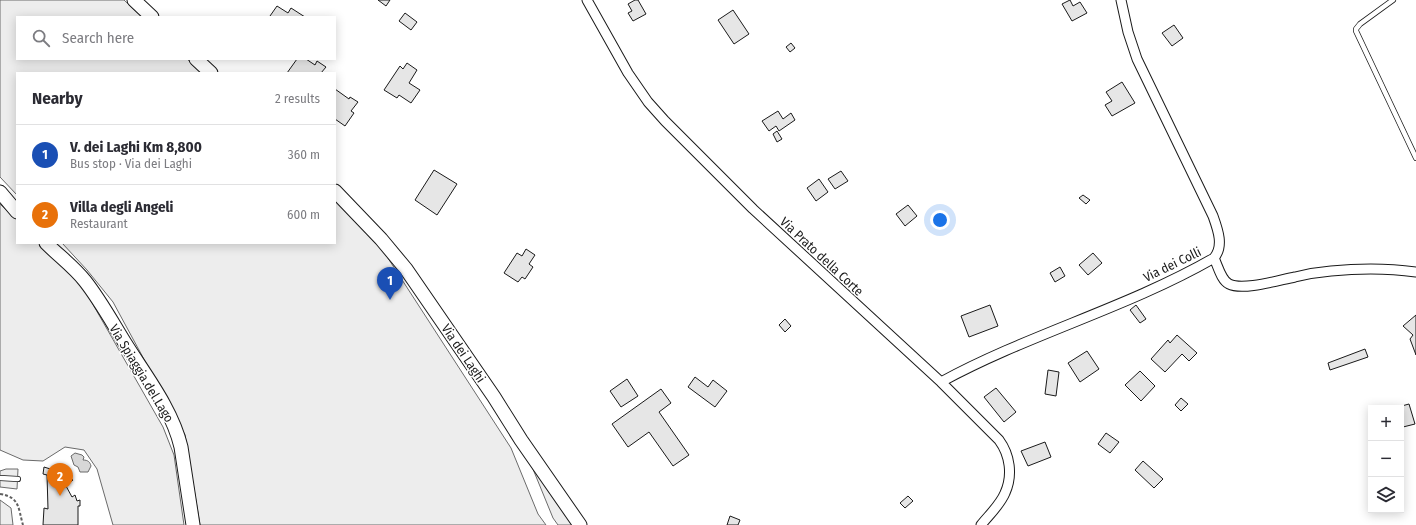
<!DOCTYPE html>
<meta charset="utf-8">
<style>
:root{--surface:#fff;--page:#f2f2f3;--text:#2b2b33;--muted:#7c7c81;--line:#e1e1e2;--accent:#c62828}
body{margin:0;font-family:"Fira Sans Condensed",sans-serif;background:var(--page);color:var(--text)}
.controls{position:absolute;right:12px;bottom:12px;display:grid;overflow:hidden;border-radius:0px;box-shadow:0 2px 10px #0003}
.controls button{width:36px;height:36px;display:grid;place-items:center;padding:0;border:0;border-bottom:1px solid var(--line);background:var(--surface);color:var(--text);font:20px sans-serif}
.you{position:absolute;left:940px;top:220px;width:14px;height:14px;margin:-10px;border:3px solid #fff;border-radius:50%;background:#1a73e8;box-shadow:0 0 0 6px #1a73e833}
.badge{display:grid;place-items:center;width:26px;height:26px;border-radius:50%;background:var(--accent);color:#fff;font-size:13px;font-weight:700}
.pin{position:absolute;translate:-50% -33px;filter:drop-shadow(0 1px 2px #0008)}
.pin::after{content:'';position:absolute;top:21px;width:14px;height:12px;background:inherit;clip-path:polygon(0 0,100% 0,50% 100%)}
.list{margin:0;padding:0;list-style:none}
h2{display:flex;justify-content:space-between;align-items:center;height:52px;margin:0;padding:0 16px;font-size:17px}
h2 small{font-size:13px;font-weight:400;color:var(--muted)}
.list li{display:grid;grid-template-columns:26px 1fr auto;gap:12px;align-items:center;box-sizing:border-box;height:60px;padding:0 16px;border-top:1px solid var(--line)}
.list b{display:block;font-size:15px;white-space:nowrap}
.list p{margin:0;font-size:13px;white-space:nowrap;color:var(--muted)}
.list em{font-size:13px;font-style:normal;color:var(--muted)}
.icon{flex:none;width:22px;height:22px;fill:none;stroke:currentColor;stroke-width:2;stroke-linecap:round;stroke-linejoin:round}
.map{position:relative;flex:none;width:1416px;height:525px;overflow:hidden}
.search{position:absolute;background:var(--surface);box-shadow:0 2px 10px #0003;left:16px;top:16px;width:320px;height:44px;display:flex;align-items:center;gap:10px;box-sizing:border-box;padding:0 14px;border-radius:0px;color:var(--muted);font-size:15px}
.panel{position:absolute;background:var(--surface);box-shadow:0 2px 10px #0003;left:16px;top:72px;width:320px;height:172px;border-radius:0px}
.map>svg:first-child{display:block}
.built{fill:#ededed;stroke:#6a6a6a}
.water{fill:#d7d7d7;stroke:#6a6a6a}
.building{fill:#e6e6e6;stroke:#1a1a1a}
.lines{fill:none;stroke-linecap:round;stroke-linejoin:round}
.lane-casing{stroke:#1a1a1a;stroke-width:6}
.street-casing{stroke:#1a1a1a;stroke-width:11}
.secondary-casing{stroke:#1a1a1a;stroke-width:15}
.path{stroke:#5f5f5f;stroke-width:2;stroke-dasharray:3 2;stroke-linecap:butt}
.lane{stroke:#fff;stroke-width:4.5}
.street{stroke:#fff;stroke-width:9}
.secondary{stroke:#fff;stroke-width:13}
.labels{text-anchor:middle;stroke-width:3;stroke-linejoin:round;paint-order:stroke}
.street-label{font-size:13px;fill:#1a1a1a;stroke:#fff}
</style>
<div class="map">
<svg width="1416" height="525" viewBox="0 0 1416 525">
<rect width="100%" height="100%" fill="#fff"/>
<path class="built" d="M0,0H124L142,17H17V59H187L203,73H17V195L0,177Z
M335,200L384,252L511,448L538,514L546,525H200L185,435L113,302L87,270L62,243H335Z
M0,204L17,220V243H40L83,287L163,427L174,455L184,525H113L97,469L84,450L65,447L43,461L23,460L0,450Z
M526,452L576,525H558L553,518Z
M6,469H18L17,489L0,487V471Z
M0,500L11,508L13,525H0Z"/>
<path class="water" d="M75,453L82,455L84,457L83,460C88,460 90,462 91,466L88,472H80L78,467L74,465L71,456Z"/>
<path class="building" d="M378,0H390L386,6Z
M635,0H638L646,14L633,21L628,13L632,11L628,4Z
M1070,0L1073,6L1080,2L1087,13L1072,21L1062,4Z
M277,6L288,13L291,8L305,17H271L270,16Z
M733,10L749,34L734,44L718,20Z
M405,13L417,22L411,30L399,21Z
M1174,25L1183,38L1172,46L1162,33Z
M791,43L795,48L790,52L786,47Z
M297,59H306L315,65L317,61L326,67L321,73H287Z
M407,63L417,70L409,83L420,90L411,103L399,95L397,98L384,90L400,66L403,69Z
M1122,82L1135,103L1112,116L1105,105L1112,101L1106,92Z
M335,89L349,99L350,97L358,102L351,111L354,113L345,126L335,119Z
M778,111L783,119L791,113L795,120L779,131L776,126L769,131L762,121Z
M777,131L782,139L777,142L773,134Z
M434,170L457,184L437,215L415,200Z
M841,171L848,181L835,189L828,179Z
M819,179L828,192L816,201L807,188Z
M1083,195L1090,200L1086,204L1079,198Z
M908,205L917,216L905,226L896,214Z
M526,249L535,255L529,264L533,267L525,279L522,277L518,282L504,273L517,253L522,256Z
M1093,253L1102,263L1088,275L1079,265Z
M1060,267L1065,276L1055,282L1050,273Z
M990,305L998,326L969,337L961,316Z
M1136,305L1146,319L1140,323L1130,310Z
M1416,315V355L1410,339L1413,335L1403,326Z
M785,319L791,326L785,332L779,325Z
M1177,335L1197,353L1189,361L1182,354L1165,372L1151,359L1168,340L1170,343Z
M1365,349L1368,357L1330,370L1328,363Z
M1087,351L1099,369L1080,382L1068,363Z
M1048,370L1059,372L1056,396L1045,394Z
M1140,371L1155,386L1141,401L1125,385Z
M695,377L708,387L713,380L727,391L715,407L688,387Z
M627,379L638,396L621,407L610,391Z
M996,388L1016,412L1004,422L984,397Z
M661,389L671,403L659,412L689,455L673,466L649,432L628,447L612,424Z
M1181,398L1188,404L1181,411L1175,405Z
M1409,404L1415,424L1403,427L1401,420V408L1398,407Z
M1106,433L1119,442L1110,453L1098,444Z
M1045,442L1051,457L1028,466L1021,451Z
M1143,461L1163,479L1154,488L1135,470Z
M44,467L63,473L65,472L73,480L66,486L72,497L75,495L77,501L80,500V506H78V525H43L44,508L48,509L47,475L43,474Z
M908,496L913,501L905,508L900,503Z
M730,516L740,520L738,525H727Z"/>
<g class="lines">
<defs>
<path id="lane" d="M1393,0L1360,24L1356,29V31L1416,158
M0,478L18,479"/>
<path id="street" d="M587,0L628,73L648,102L665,121L753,209L941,382L999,440C1010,455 1013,475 1005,493C1000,505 989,515 981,525
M1214,258C1218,266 1221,280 1229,284C1243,291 1279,280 1295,277C1307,274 1319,272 1331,271C1360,268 1388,268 1416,272
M941,382C1029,334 1127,308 1214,258C1224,246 1218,230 1213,216L1137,59L1128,32L1121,0"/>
<path id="secondary" d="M134,0L152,17
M196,59L211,73
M335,191L381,239L406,269L494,397L521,440L580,525
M0,192L17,212
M46,243C59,256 74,267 85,281C100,300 112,322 125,343C145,375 172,409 181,447L193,525"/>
</defs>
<use href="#lane" class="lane-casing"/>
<use href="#street" class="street-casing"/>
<use href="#secondary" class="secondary-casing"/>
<path class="path" d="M0,494C20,497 18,508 23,525"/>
<use href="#lane" class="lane"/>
<use href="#street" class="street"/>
<use href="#secondary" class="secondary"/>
</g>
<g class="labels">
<g class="street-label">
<text transform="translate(822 256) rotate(43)" y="5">Via Prato della Corte</text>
<text transform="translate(1172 264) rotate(-26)" y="5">Via dei Colli</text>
<text transform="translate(464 353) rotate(56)" y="5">Via dei Laghi</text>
<text transform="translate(142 373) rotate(59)" y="5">Via Spiaggia del Lago</text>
</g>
</g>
</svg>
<div class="controls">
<button>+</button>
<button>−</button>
<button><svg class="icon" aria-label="layers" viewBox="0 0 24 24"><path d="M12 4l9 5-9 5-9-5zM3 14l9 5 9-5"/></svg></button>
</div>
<div class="you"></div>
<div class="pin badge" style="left:390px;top:300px;background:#1a4fb4">1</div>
<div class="pin badge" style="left:60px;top:496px;background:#e8710a">2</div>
<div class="search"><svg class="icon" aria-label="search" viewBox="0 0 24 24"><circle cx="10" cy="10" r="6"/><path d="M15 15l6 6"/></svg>Search here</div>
<section class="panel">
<h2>Nearby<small>2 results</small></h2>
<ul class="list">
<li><span class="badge" style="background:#1a4fb4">1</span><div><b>V. dei Laghi Km 8,800</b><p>Bus stop · Via dei Laghi</p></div><em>360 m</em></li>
<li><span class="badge" style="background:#e8710a">2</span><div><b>Villa degli Angeli</b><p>Restaurant</p></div><em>600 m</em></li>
</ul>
</section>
</div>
